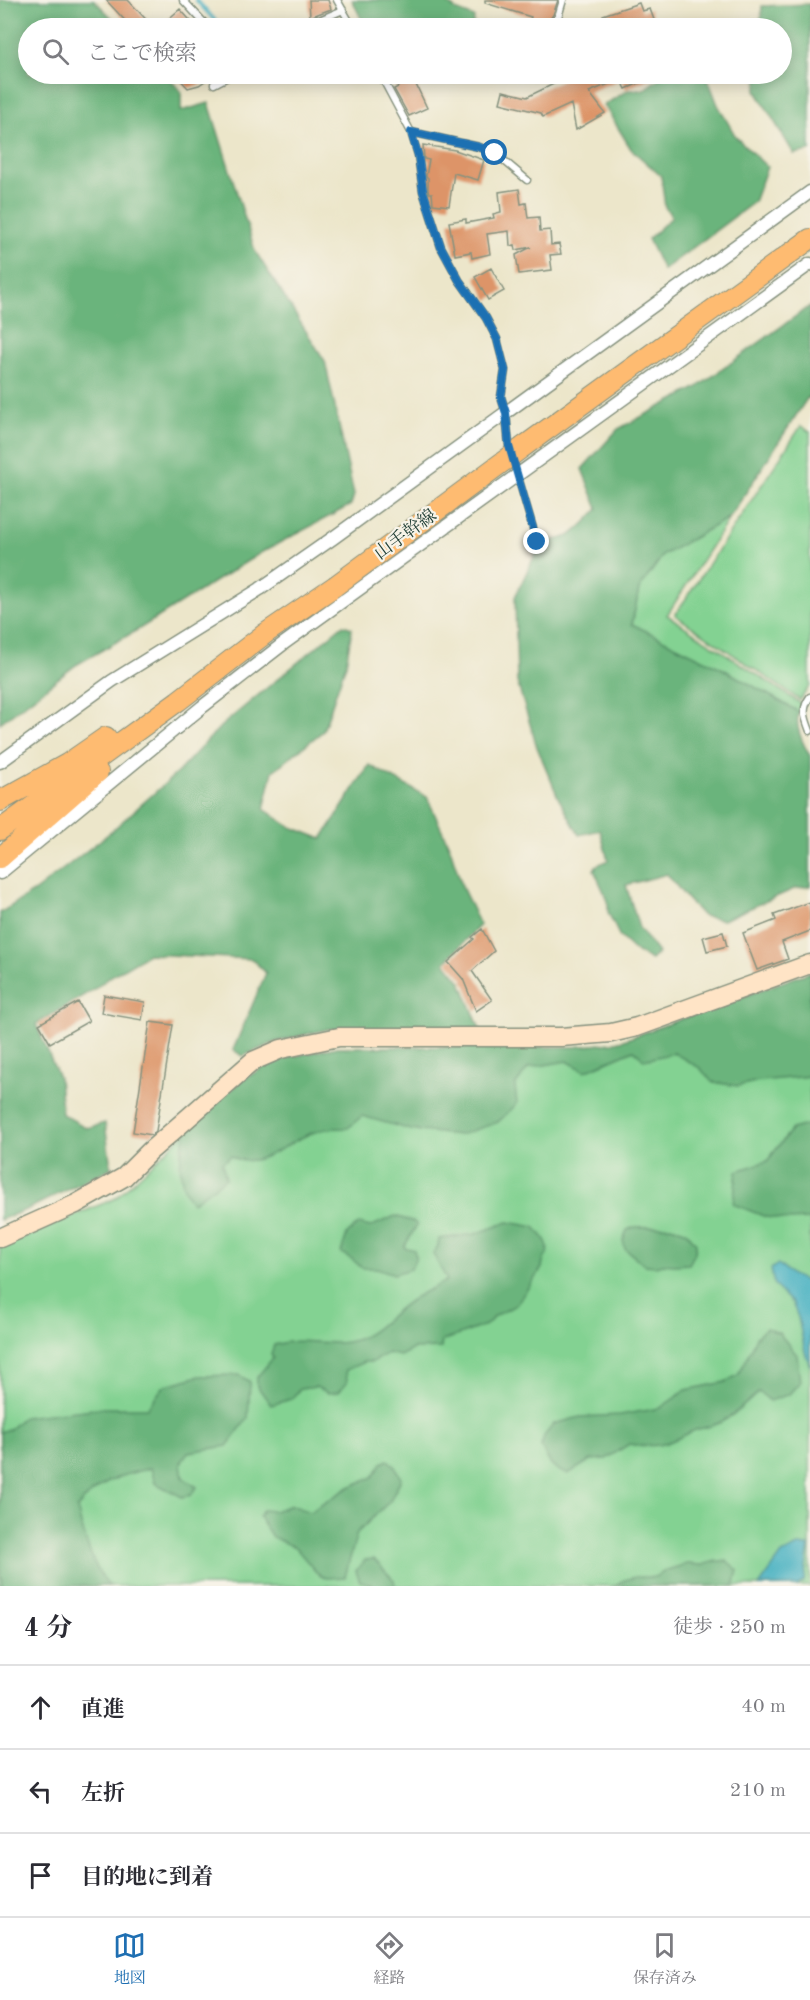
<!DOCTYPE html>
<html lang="ja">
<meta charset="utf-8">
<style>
:root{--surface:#fff;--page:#f7f7f7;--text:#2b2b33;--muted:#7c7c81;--line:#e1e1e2;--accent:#1f6fb2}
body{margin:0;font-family:"Old Standard TT","Noto Serif JP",serif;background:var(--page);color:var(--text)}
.stop{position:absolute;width:18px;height:18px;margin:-14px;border:4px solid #1f6fb2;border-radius:50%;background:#fff}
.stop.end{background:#1f6fb2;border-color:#fff;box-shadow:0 2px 6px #0008}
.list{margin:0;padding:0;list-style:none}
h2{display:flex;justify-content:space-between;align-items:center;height:78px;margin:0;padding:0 24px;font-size:26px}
h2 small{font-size:20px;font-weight:400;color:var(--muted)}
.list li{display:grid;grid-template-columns:39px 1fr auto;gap:18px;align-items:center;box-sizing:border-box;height:84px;padding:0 24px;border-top:2px solid var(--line)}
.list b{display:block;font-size:22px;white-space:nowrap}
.list em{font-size:20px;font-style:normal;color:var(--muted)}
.icon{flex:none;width:33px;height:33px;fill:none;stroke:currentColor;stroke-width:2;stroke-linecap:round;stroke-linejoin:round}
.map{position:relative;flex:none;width:810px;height:1586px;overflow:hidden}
.search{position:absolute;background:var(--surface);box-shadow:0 3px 15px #0003;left:18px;right:18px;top:18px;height:66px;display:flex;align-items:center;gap:15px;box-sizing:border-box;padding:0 21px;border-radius:33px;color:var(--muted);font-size:22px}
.sheet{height:330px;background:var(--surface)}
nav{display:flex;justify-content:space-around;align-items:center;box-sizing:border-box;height:84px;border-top:2px solid var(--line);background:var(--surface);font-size:16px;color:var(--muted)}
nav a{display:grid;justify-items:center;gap:3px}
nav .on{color:var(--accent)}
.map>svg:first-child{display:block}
.green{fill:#83d292;stroke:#518863;stroke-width:1.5}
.forest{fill:#6ab47c;stroke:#447858;stroke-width:1.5}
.water{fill:#44b0c1;stroke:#32767a;stroke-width:1.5}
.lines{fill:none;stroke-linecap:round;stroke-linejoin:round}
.stream{stroke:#44b0c1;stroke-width:4}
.building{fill:#dd9468}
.lane-casing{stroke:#86927f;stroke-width:9}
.street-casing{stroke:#86927f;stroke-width:15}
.secondary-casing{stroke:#86927f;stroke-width:21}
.primary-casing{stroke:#86927f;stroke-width:22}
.lane{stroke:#fff;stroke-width:6}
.street{stroke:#fff;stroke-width:12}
.secondary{stroke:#ffe4c6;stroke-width:18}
.primary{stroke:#febb71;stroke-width:20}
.primary-bridge-casing{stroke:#86927f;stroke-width:22;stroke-linecap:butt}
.primary-bridge{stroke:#febb71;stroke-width:20}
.route{stroke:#1f6fb2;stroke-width:8}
.labels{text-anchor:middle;stroke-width:4.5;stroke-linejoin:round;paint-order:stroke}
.street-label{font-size:18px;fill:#1f3d34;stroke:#f7f3e8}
</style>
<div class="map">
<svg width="810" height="1586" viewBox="0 0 810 1586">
<rect width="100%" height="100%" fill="#f7f3e8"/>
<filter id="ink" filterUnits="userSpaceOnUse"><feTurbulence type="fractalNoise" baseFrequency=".0167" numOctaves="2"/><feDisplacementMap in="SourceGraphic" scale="12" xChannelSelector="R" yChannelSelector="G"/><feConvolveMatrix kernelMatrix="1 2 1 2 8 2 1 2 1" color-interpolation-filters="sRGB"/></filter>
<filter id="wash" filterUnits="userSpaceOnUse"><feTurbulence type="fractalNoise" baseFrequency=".008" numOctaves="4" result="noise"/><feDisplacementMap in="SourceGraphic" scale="24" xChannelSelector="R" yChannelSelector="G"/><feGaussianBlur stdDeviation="1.35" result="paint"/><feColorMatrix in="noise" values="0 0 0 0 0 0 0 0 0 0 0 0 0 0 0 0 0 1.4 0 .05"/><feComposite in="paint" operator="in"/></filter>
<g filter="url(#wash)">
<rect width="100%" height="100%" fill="#ece6ca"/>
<path class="green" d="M801,426L810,432V686L800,700L675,615Z
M730,517L667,615L803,705L799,712L723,669L632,625L639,589L663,555Z
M810,972V1586H0V1247L116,1198L240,1081L337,1047H574L612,1043L627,1039Z"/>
<path class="forest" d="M0,0H94L122,28H28V74H165L181,91V111L209,103L255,251L325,361L354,495L351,505L262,552L139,629L76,665L0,723Z
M352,0H443L458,11L474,17L473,28H366Z
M810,4V151L794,154L756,91L759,74H782V28H760L762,6Z
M665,74H706L718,105L736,137L767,167L754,202L663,270L648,239L672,217L665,207L661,176L631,149L604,105L628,90H643Z
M810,306V398L808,397L730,517L663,555L639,589L632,624L723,669L799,712C794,726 803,744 810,756V886L794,889L723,920L703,916L687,899L667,874L626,885L639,928L658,953L651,960L634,950L620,937L608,912V901L594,870L596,866L608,860L600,830L579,835L558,797L537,747L517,682L515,597L541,542C573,539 577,532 598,509L582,469L618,429L696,388Z
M343,625L352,628L346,664L323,731L273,771L264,809L289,826L322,839L369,765L427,797L450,848L463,889L480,925L445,962L461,982L480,1029H328L276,1042L243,1056L233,1050L266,973L252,959L148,954L108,978L96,988L36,1024L59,1078L62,1114L87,1128L105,1123L111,1168L28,1209L0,1220V913L35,891L107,835L178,772L221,726Z
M810,972V1076L759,1081L738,1086L712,1082L700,1068L674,1053L644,1060L634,1050L585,1071L567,1061L528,1068L515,1086L517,1104L498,1122L460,1135L411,1130L362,1116L348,1128C335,1128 324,1128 312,1133C286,1142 259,1172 231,1156L222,1163L226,1178L192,1203C177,1184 178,1154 187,1131L240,1081L276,1060L337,1047H574L612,1043L627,1039Z
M810,1124V1219L788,1220L766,1217L733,1204L737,1171L767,1161L792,1129Z
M395,1216L414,1222L417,1225L404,1247L414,1250L416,1257L411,1269L394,1274L377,1268H362L352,1259L341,1253L347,1234L359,1224L370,1227Z
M508,1222L535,1227C541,1235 551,1243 547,1254C544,1260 542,1261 542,1268L516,1305L495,1316L486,1325L442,1341L441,1348L413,1349L400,1356L388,1353L372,1362H364L346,1370L347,1382L339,1392L328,1393L316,1387L300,1389L291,1399L271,1405L257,1386V1377L273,1358L271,1354L274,1345C301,1336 321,1346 347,1342C373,1338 389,1314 411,1300C422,1292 435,1288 447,1280L433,1254L438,1246L439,1239L475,1234Z
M671,1226L687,1232L696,1243L695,1253L689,1264L674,1265L663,1264L655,1266L645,1265L625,1249L623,1240L627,1230L634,1227Z
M766,1328L779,1333L797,1355L800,1382L789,1394L770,1401L759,1392C745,1404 731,1419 714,1425C706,1428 698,1428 691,1432C666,1444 658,1449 629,1444L606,1459L591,1460L568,1474C552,1470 548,1461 541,1446L544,1436L554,1424L580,1417L620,1415L660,1408L686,1390L725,1382L738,1375L748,1356L756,1337Z
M239,1375L250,1382L248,1418L227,1446L188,1452L181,1463L183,1478L197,1487L191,1495L182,1497L155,1483L151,1468C120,1475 97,1483 77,1508C81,1527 95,1575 110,1586H2L3,1579L0,1576V1432L10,1429L23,1417L103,1408H147L164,1386L199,1376Z
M388,1460L395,1466L401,1479L390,1501L357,1533L345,1577L326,1578L316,1572L295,1547L272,1537L259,1517L263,1510L274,1511L291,1505L310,1512L349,1487L373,1477L382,1463Z
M374,1559L394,1580L395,1586H375L360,1581L356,1571L365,1560Z
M716,1561H727L738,1570L734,1586H614L622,1581L635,1577H655L667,1570L687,1564L702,1565Z"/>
<path class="water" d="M778,1264L792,1275L810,1283V1366L805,1352L798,1317L792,1303L774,1285L771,1269Z
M798,1546H809L804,1581L797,1586H759L782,1554Z"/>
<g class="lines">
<path class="stream" d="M196,0L222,28"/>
</g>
<g id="blocks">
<path class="building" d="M106,0H128L154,28H132Z
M309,0H328L331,9L310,17Z
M485,0H558L553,15L543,28L528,25L531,17L485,3Z
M639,3L642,11L650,9L657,28H607L603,15Z
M180,9L197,28H158Z
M175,74H215L199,85L188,88Z
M390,74H411L427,108L409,116L394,89L398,87Z
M574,74H659L626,89L621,79L589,92L605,113L576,130L571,104L543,117L541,113L500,103L503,91L527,97Z
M423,145L455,150L484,160L478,180L454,173L449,206L433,204L432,193H429L428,190V178L426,176L429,160L424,159Z
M519,189L521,204L526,203L528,218L539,217L540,231L550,230L551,245L559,244L561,254L550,255L552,270L519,274L516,255L531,247L516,250L515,245L510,246L509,231L487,234L490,254L472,258L471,252L455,255L449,222L466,219V223L494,218L493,214L501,212L499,192Z
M491,268L504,291L488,300L475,277Z
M810,902V931L782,942L788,959L757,970L743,933L776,920L774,915Z
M482,929L494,951L472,971L492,1000L476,1011L463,979L448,962L474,939L472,937Z
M723,932L727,946L707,951L703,937Z
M104,995L145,1002L142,1020L101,1013Z
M78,1002L89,1021L50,1043L39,1024Z
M150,1022L173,1025L156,1131L152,1135L133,1132Z"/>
</g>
</g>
<g filter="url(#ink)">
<use href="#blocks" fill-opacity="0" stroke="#86927f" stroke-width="1.5"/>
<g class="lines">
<defs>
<path id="lane" d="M183,0L209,28
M337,0L353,28
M301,28L343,10
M551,28L558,17L563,0
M380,74L411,132L418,155L423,191L441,247L459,280L486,318L497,339L505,370L501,397L506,413L509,446L537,542
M214,84L233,74
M411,132L479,147L495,153L527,180
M810,697C801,709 805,718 810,731"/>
<path id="street" d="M0,762L112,681L260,589L333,538L810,192
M0,873L202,707L283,644L810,264"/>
<path id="secondary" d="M0,1238L76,1204L124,1177L150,1151L253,1061L281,1049L339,1037H561L611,1033L637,1027L810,964"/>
<path id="primary" d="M523,447L810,239
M0,801L67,764L106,737
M0,830L178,701L266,633L335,586
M0,858L98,772"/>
</defs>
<use href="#lane" class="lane-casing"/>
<use href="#street" class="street-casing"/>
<use href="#secondary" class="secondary-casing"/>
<use href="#primary" class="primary-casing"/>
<use href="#lane" class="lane"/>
<use href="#street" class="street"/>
<use href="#secondary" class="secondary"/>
<use href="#primary" class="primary"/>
<defs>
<path id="primary-bridge" d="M335,586L523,447"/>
</defs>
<use href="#primary-bridge" class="primary-bridge-casing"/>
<use href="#primary-bridge" class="primary-bridge"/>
</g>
</g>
<g class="lines" filter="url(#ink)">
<path class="route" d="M495,153L479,147L411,132L418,155L423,191L441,247L459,280L486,318L497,339L505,370L501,397L506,413L509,446L537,542"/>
</g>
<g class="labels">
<g class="street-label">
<text transform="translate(405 534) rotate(-36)" y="6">山手幹線</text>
</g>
</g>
</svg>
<div class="stop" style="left:495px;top:153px"></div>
<div class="stop end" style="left:537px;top:542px"></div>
<div class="search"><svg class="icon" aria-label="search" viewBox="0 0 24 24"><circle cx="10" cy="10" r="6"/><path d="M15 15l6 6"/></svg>ここで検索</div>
</div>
<section class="sheet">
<h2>4 分<small>徒歩 · 250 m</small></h2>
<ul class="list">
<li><svg class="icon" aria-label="ahead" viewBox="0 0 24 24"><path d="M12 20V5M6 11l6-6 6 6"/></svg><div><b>直進</b></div><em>40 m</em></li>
<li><svg class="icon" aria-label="left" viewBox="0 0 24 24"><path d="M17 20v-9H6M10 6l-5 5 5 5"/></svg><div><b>左折</b></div><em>210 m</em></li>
<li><svg class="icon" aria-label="arrive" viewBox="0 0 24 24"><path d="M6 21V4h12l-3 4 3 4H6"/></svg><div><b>目的地に到着</b></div></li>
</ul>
</section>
<nav>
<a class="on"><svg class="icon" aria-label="map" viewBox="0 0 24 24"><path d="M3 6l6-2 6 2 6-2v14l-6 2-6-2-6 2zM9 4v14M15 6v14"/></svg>地図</a>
<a><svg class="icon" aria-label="directions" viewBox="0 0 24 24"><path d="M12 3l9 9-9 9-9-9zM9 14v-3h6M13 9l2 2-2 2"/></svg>経路</a>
<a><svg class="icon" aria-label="saved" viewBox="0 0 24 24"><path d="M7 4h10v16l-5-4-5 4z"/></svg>保存済み</a>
</nav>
